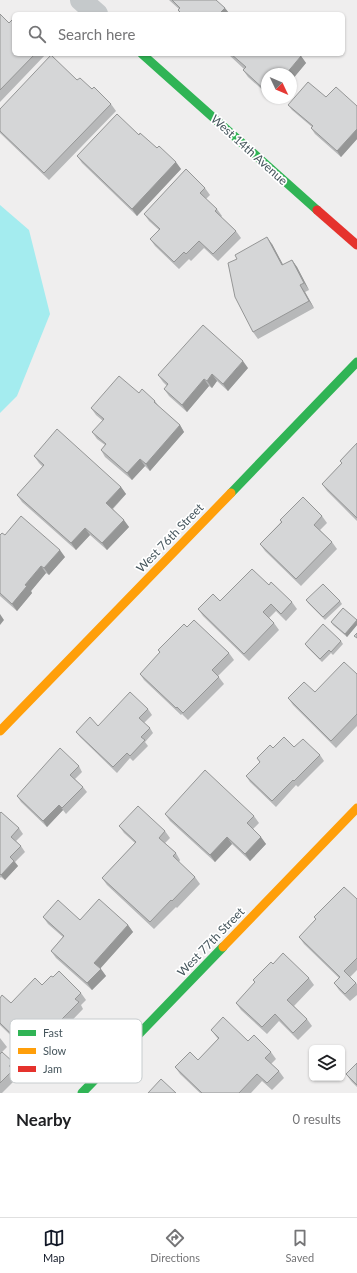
<!DOCTYPE html>
<style>
:root{--surface:#fff;--page:#f6f6f6;--text:#202124;--muted:#757577;--line:#e0e0e0;--accent:#111827}
body{margin:0;font-family:Lato,sans-serif;background:var(--page);color:var(--text)}
.controls{position:absolute;right:12px;bottom:12px;display:grid;overflow:hidden;border-radius:6px;box-shadow:0 1px 3px #0004}
.controls button{width:36px;height:36px;display:grid;place-items:center;padding:0;border:0;border-bottom:1px solid var(--line);background:var(--surface);color:var(--text);font:20px sans-serif}
.compass{position:absolute;left:261px;top:68px;width:36px;height:36px;border-radius:50%;background:var(--surface);box-shadow:0 1px 3px #0004;rotate:134deg}
.list{margin:0;padding:0;list-style:none}
h2{display:flex;justify-content:space-between;align-items:center;height:52px;margin:0;padding:0 16px;font-size:17px}
h2 small{font-size:13px;font-weight:400;color:var(--muted)}
.icon{flex:none;width:22px;height:22px;fill:none;stroke:currentColor;stroke-width:2;stroke-linecap:round;stroke-linejoin:round}
.map{position:relative;flex:none;width:357px;height:1093px;overflow:hidden}
.search{position:absolute;background:var(--surface);box-shadow:0 1px 3px #0004;left:12px;right:12px;top:12px;height:44px;display:flex;align-items:center;gap:10px;box-sizing:border-box;padding:0 14px;border-radius:6px;color:var(--muted);font-size:15px}
.sheet{height:124px;background:var(--surface)}
nav{display:flex;justify-content:space-around;align-items:center;box-sizing:border-box;height:56px;border-top:1px solid var(--line);background:var(--surface);font-size:11px;color:var(--muted)}
nav a{display:grid;justify-items:center;gap:2px}
nav .on{color:var(--accent)}
.map>svg:first-child{display:block}
.water{fill:#a4ecef}
.lines{fill:none;stroke-linecap:round;stroke-linejoin:round}
.street{stroke:#c5c9cb;stroke-width:22}
.fast{stroke:#30b455;stroke-width:9}
.slow{stroke:#ff9f0a;stroke-width:9}
.jam{stroke:#e5322d;stroke-width:9}
.wall{fill:#b7b8b9}
.shaded-wall{fill:#959696}
.building{fill:#d5d6d7;stroke:#959696}
.labels{text-anchor:middle;stroke-width:3.5;stroke-linejoin:round;paint-order:stroke}
.street-label{font-size:12px;fill:#45555c;stroke:#fff}
.key{fill:#fff;stroke:#c7ccce;stroke-width:1}
.key-label{font-size:11px;fill:#45555c}
</style>
<div class="map">
<svg width="357" height="1093" viewBox="0 0 357 1093">
<rect width="100%" height="100%" fill="#efeeee"/>
<path class="water" d="M0,205L29,230L50,314L17,396L0,413Z"/>
<g class="lines">
<path class="street" d="M81,0L97,14"/>
<path class="fast" d="M142,54L317,210
M231,493L357,362
M82,1093L223,947"/>
<path class="slow" d="M0,731L231,493
M223,947L357,808"/>
<path class="jam" d="M317,210L357,245"/>
</g>
<path class="wall" d="M169,0H216L229,13L228,14H180L178,10L179,9Z
M0,14L9,23L14,54H46L0,102Z
M228,54H302L301,56L306,63L291,81V74H267V94L248,77L243,70L244,69Z
M77,80L92,89L111,104L116,111L49,180L0,133V109Z
M326,97L357,106V139L341,157L315,134L311,128L312,127L292,110L288,105Z
M139,135L157,148L181,169L137,216L82,163L77,156Z
M205,188L210,195L206,199L217,209L222,216L221,217L236,231L241,238L218,261L204,248L191,261L189,259L179,269L155,246L150,239L159,230L149,221L144,214Z
M272,244L283,265L292,260L297,267L309,290L305,292L314,308L258,339L253,332Z
M248,368L228,391L217,381L212,388L209,386L187,412L169,396L164,389L167,386L163,382L158,375Z
M139,393L155,401L160,408L180,425L184,432L150,471L145,466L132,480L105,457L101,450L105,445L97,439L92,432L103,421L96,415L91,408Z
M357,443V521L327,491L322,484L342,463L340,461Z
M34,456L121,487L126,494L113,509L129,527L107,550L90,535L76,550L22,502L17,495L43,467L39,463Z
M322,516L327,523L320,530L332,542L337,549L301,586L265,551L260,544L281,522L280,520Z
M0,535H5L65,557L49,575L46,573L31,591L32,593L17,611L0,596Z
M269,585L292,602L297,609L286,621L276,611L269,618L274,623L279,630L249,661L203,616L198,609Z
M306,600L340,601L342,604L325,620L308,603Z
M343,608L357,621V625L347,637L333,625L331,622Z
M187,627L229,653L234,660L218,676L224,684L188,720L182,714L181,715L144,680L140,674L160,653L158,650Z
M341,641L343,644L333,655L331,653L322,662L307,647L305,644Z
M357,674V726L336,748L293,705L288,698L315,692Z
M148,709L152,715L144,723L150,728L153,733L145,742L148,746L133,761L130,758L117,773L80,737L76,732L98,726Z
M294,747L320,755L324,761L298,787L296,785L276,807L250,782L246,776L260,762L257,758L273,748Z
M79,766L82,772L75,779L83,787L87,792L66,814L63,810L47,827L21,802L17,796Z
M0,813L19,828L23,834L16,841L21,846L25,852L15,862L18,866L5,880L1,877L0,878Z
M165,814L254,816L259,823L253,829L266,844L250,861L232,844L215,862L170,821Z
M119,826L165,831L170,838L165,843L176,853L180,860L179,862L195,877L200,884L177,908L176,907L154,929L107,885L102,878L135,843L124,833Z
M357,899V970L350,977L357,984V995L350,1001L339,990L334,983L339,978L304,944L299,937L316,920L314,917Z
M43,917L128,925L133,932L100,968L106,976L92,990L56,958L51,951L63,937L48,924Z
M273,964L309,978L314,985L294,1006L307,1019L312,1026L298,1040L279,1021L267,1034L241,1010L236,1003L255,983L253,980Z
M53,977L81,993L86,1000L81,1005L83,1009L55,1038L53,1036L33,1057L0,1025V998L11,1003L42,985Z
M211,1030L248,1041L271,1052L276,1059L271,1064L279,1071L284,1078L272,1090L262,1081L251,1093H200L180,1074L175,1067L198,1060L218,1039Z
M0,1038L7,1047L0,1054Z
M0,1054L13,1062L18,1069L15,1072L18,1077L2,1093H0Z
M357,1063V1087L351,1081L346,1074Z"/>
<path class="shaded-wall" d="M225,8L229,13L228,14H219Z
M301,56L306,63L291,81V74H286Z
M357,129V139L341,157L337,151Z
M176,162L181,169L137,216L132,209Z
M267,237L272,244L287,272L282,265Z
M292,260L297,267L309,290L304,283Z
M300,285L305,292L314,308L309,301Z
M243,361L248,368L228,391L223,384Z
M212,374L217,381L212,388L207,381Z
M204,379L209,386L187,412L182,405Z
M180,425L184,432L150,471L146,464Z
M140,459L145,466L132,480L127,473Z
M121,487L126,494L111,510L106,503Z
M124,520L129,527L107,550L102,543Z
M85,528L90,535L76,550L71,543Z
M60,550L65,557L49,575L44,568Z
M41,566L46,573L31,591L32,593L17,611L12,604L25,585Z
M0,614L4,620L0,625Z
M357,620V625L347,637L345,634Z
M59,805L63,810L47,827L43,821Z
M227,837L232,844L215,862L210,855Z
M261,837L266,844L250,861L245,854Z
M14,861L18,866L5,880L1,875Z
M128,925L133,932L99,970L94,963Z
M101,969L106,976L92,990L87,983Z"/>
<path class="building" d="M172,0H216L225,8L219,14H182L178,10L180,8Z
M0,14L9,23L14,18V54H35L0,90Z
M231,54H298L301,56L286,74H267V92L243,70L246,67Z
M51,55L77,80L80,78L92,89L94,87L111,104L44,173L0,131V109Z
M308,82L326,97L336,87L357,106V129L337,151L311,128L313,126L288,105Z
M117,114L139,135L140,133L157,148L159,146L176,162L132,209L77,156Z
M186,169L205,188L200,193L217,209L215,211L236,231L213,254L199,241L186,254L184,252L174,262L150,239L160,229L144,214Z
M267,237L282,265L292,260L304,283L300,285L309,301L253,332L235,297L228,263L237,259L235,255Z
M203,325L243,361L223,384L212,374L207,381L204,379L182,405L164,389L168,384L158,375Z
M119,376L139,393L142,389L155,401L154,402L180,425L146,464L140,459L127,473L101,450L106,444L92,432L104,419L91,408Z
M57,429L121,487L106,503L124,520L102,543L85,528L71,543L17,495L44,465L34,456Z
M357,443V518L322,484L342,463L340,461Z
M303,497L322,516L314,525L332,542L296,579L260,544L282,522L280,520Z
M21,516L60,550L44,568L41,566L25,585L27,586L12,604L0,593V535L2,533L5,535Z
M252,569L269,585L271,582L292,602L281,614L271,604L263,612L274,623L244,654L198,609L213,594L220,601Z
M323,584L340,601L323,617L306,600Z
M343,608L357,620L345,634L331,622Z
M194,620L229,653L212,670L219,677L183,713L177,707L176,708L140,674L160,652L158,650L184,624L187,627Z
M323,624L341,641L331,652L329,650L320,659L305,644Z
M357,633V638L354,636Z
M344,662L357,674V714L331,741L288,698L304,682L315,692Z
M130,692L148,709L139,718L150,728L141,737L145,740L130,756L127,753L113,767L76,732L90,717L98,726Z
M284,737L294,747L303,739L320,755L294,781L293,780L272,801L246,776L260,762L257,758L270,745L273,748Z
M60,748L79,766L70,775L83,787L62,808L59,805L43,821L17,796Z
M205,770L254,816L247,823L261,837L245,854L227,837L210,855L165,814Z
M138,806L165,831L159,838L176,853L173,856L195,877L172,901L171,900L150,922L102,878L136,842L119,826Z
M1,812L19,828L11,837L21,846L10,857L14,861L1,875L0,874V813Z
M344,887L357,899V958L344,971L356,983L345,994L334,983L340,977L299,937L316,919L314,917Z
M99,899L128,925L94,963L101,969L87,983L51,951L64,936L43,917L58,900L80,920Z
M283,953L309,978L287,1000L307,1019L293,1033L275,1014L262,1027L236,1003L255,982L253,980L271,962L273,964Z
M59,971L81,993L75,999L79,1002L50,1031L49,1029L28,1050L0,1023V998L2,995L11,1003L35,978L42,985L51,976L53,977Z
M223,1017L248,1041L254,1035L271,1052L265,1058L279,1071L267,1083L257,1074L239,1093H202L175,1067L190,1052L198,1060L219,1038L211,1030Z
M2,1052L13,1062L9,1066L13,1070L0,1083V1054Z
M357,1063V1085L346,1074Z
M161,1079L176,1093H148Z"/>
<g class="labels">
<g class="street-label">
<text transform="translate(249 150) rotate(42)" y="4">West 14th Avenue</text>
<text transform="translate(170 538) rotate(-46)" y="4">West 76th Street</text>
<text transform="translate(211 942) rotate(-46)" y="4">West 77th Street</text>
</g>
</g>
<rect x="10" y="1019" width="132" height="64" rx="6" class="key"/>
<rect x="18" y="1030" width="18" height="6" fill="#30b455"/>
<rect x="18" y="1048" width="18" height="6" fill="#ff9f0a"/>
<rect x="18" y="1066" width="18" height="6" fill="#e5322d"/>
<g class="key-label">
<text x="43" y="1037">Fast</text>
<text x="43" y="1055">Slow</text>
<text x="43" y="1073">Jam</text>
</g>
</svg>
<div class="controls">
<button><svg class="icon" aria-label="layers" viewBox="0 0 24 24"><path d="M12 4l9 5-9 5-9-5zM3 14l9 5 9-5"/></svg></button>
</div>
<svg class="compass" viewBox="-18 -18 36 36"><path d="M0-13l5 13h-10z" fill="#e53935"/><path d="M0 13l5-13h-10z" fill="#757577"/></svg>
<div class="search"><svg class="icon" aria-label="search" viewBox="0 0 24 24"><circle cx="10" cy="10" r="6"/><path d="M15 15l6 6"/></svg>Search here</div>
</div>
<section class="sheet">
<h2>Nearby<small>0 results</small></h2>
<ul class="list">
</ul>
</section>
<nav>
<a class="on"><svg class="icon" aria-label="map" viewBox="0 0 24 24"><path d="M3 6l6-2 6 2 6-2v14l-6 2-6-2-6 2zM9 4v14M15 6v14"/></svg>Map</a>
<a><svg class="icon" aria-label="directions" viewBox="0 0 24 24"><path d="M12 3l9 9-9 9-9-9zM9 14v-3h6M13 9l2 2-2 2"/></svg>Directions</a>
<a><svg class="icon" aria-label="saved" viewBox="0 0 24 24"><path d="M7 4h10v16l-5-4-5 4z"/></svg>Saved</a>
</nav>
